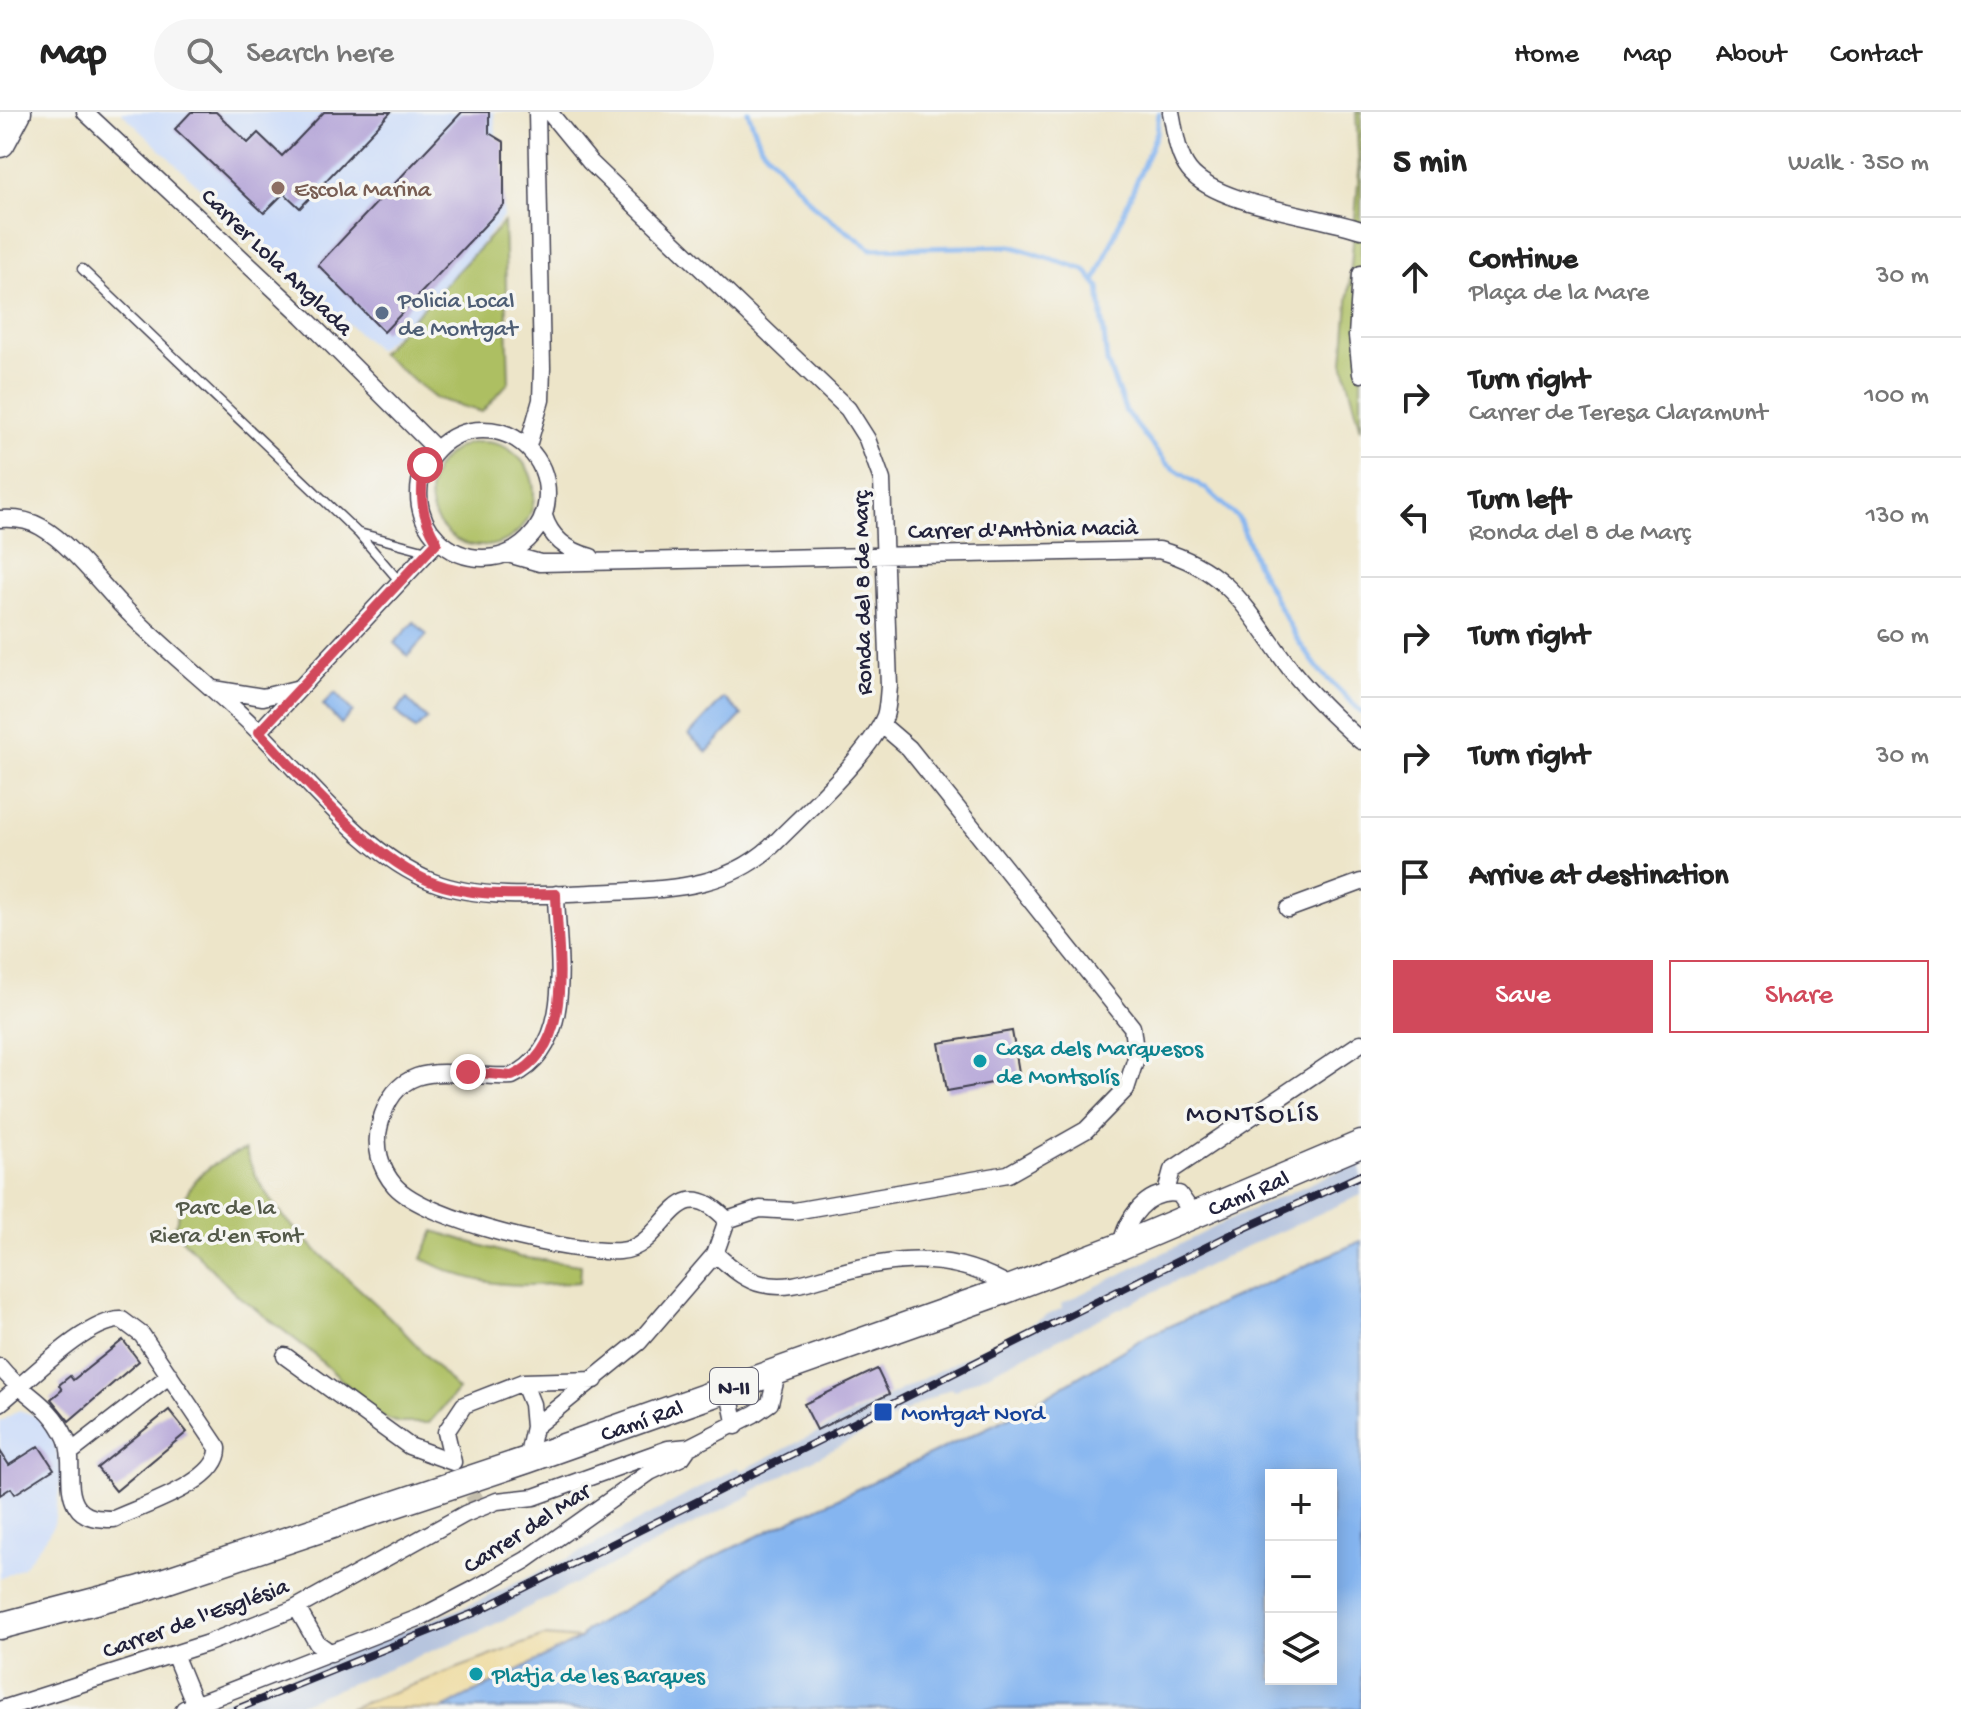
<!DOCTYPE html>
<meta charset="utf-8">
<style>
:root{--surface:#fff;--page:#f6f6f6;--text:#222;--muted:#767676;--line:#e0e0e0;--accent:#d1495b}
body{margin:0;font-family:"Gochi Hand",sans-serif;background:var(--page);color:var(--text)}
.controls{position:absolute;right:24px;bottom:24px;display:grid;overflow:hidden;border-radius:0px;box-shadow:0 4px 20px #0003}
.controls button{width:72px;height:72px;display:grid;place-items:center;padding:0;border:0;border-bottom:2px solid var(--line);background:var(--surface);color:var(--text);font:40px sans-serif}
.stop{position:absolute;width:24px;height:24px;margin:-18px;border:6px solid #d1495b;border-radius:50%;background:#fff}
.stop.end{background:#d1495b;border-color:#fff;box-shadow:0 2px 8px #0008}
.list{margin:0;padding:0;list-style:none}
h2{display:flex;justify-content:space-between;align-items:center;height:104px;margin:0;padding:0 32px;font-size:34px}
h2 small{font-size:26px;font-weight:400;color:var(--muted)}
.list li{display:grid;grid-template-columns:52px 1fr auto;gap:24px;align-items:center;box-sizing:border-box;height:120px;padding:0 32px;border-top:2px solid var(--line)}
.list b{display:block;font-size:30px;white-space:nowrap}
.list p{margin:0;font-size:26px;white-space:nowrap;color:var(--muted)}
.list em{font-size:26px;font-style:normal;color:var(--muted)}
.actions{display:flex;gap:16px;padding:24px 32px}
.actions a{flex:1;padding:18px 0;border:2px solid var(--accent);border-radius:0px;text-align:center;font-size:28px;color:var(--accent)}
.actions .main{background:var(--accent);color:#fff}
.icon{flex:none;width:44px;height:44px;fill:none;stroke:currentColor;stroke-width:2;stroke-linecap:round;stroke-linejoin:round}
.map{position:relative;flex:none;width:1361px;height:1597px;overflow:hidden}
header{display:flex;align-items:center;gap:48px;box-sizing:border-box;height:112px;padding:0 40px;background:var(--surface);border-bottom:2px solid var(--line)}
header strong{font-size:38px}
nav{display:flex;gap:44px;margin-inline-start:auto;font-size:28px}
.search{width:560px;height:72px;background:var(--page);display:flex;align-items:center;gap:20px;box-sizing:border-box;padding:0 28px;border-radius:44px;color:var(--muted);font-size:30px}
main{display:flex}
aside{flex:1;background:var(--surface)}
.map>svg:first-child{display:block}
.built{fill:#cbdbf9}
.industrial{fill:#b7c5de}
.green{fill:#adbf62;stroke:#68704e;stroke-width:2}
.sand{fill:#eeda9e;stroke:#887e6c;stroke-width:2}
.water{fill:#85b5f0;stroke:#546c96;stroke-width:2;fill-rule:evenodd}
.lines{fill:none;stroke-linecap:round;stroke-linejoin:round}
.stream{stroke:#85b5f0;stroke-width:5}
.building{fill:#af9ed5}
.street-tunnel{stroke:#c4bead;stroke-width:16;stroke-dasharray:16 8;stroke-linecap:butt}
.lane-casing{stroke:#403f50;stroke-width:11}
.street-casing{stroke:#403f50;stroke-width:19}
.primary-casing{stroke:#403f50;stroke-width:29}
.highway-casing{stroke:#403f50;stroke-width:33}
.lane{stroke:#fff;stroke-width:8}
.street{stroke:#fff;stroke-width:16}
.primary{stroke:#fff;stroke-width:26}
.highway{stroke:#fff;stroke-width:30}
.rail-casing{stroke:#22223b;stroke-width:8}
.rail{stroke:#f6f6f2;stroke-width:5;stroke-dasharray:15;stroke-linecap:butt}
.route{stroke:#d1495b;stroke-width:10}
.education-dot{fill:#8d6e63;stroke:#f6f6f2;stroke-width:3}
.service-dot{fill:#5c6f8a;stroke:#f6f6f2;stroke-width:3}
.culture-dot{fill:#0f9aa8;stroke:#f6f6f2;stroke-width:3}
.transit-dot{fill:#1a4fb4;stroke:#f6f6f2;stroke-width:3}
.labels{text-anchor:middle;stroke-width:7;stroke-linejoin:round;paint-order:stroke}
.shield{fill:#f6f6f2;stroke:#626272;stroke-width:2}
.shield-label{font-size:22px;font-weight:bold;fill:#22223b}
.education-label{font-size:24px;fill:#785e54;stroke:#f6f6f2;text-anchor:start}
.street-label{font-size:24px;fill:#22223b;stroke:#f6f6f2}
.service-label{font-size:24px;fill:#4e5e75;stroke:#f6f6f2;text-anchor:start}
.culture-label{font-size:24px;fill:#0d838f;stroke:#f6f6f2;text-anchor:start}
.park-label{font-size:24px;fill:#535949;stroke:#f6f6f2}
.transit-label{font-size:24px;fill:#164399;stroke:#f6f6f2;text-anchor:start}
.neighbourhood-label{font-size:26px;letter-spacing:2px;fill:#22223b;stroke:#f6f6f2}
</style>
<header>
<strong>Map</strong>
<div class="search"><svg class="icon" aria-label="search" viewBox="0 0 24 24"><circle cx="10" cy="10" r="6"/><path d="M15 15l6 6"/></svg>Search here</div>
<nav><a>Home</a><a>Map</a><a>About</a><a>Contact</a></nav>
</header>
<main>
<div class="map">
<svg width="1361" height="1597" viewBox="0 0 1361 1597">
<rect width="100%" height="100%" fill="#f6f6f2"/>
<filter id="ink" filterUnits="userSpaceOnUse"><feTurbulence type="fractalNoise" baseFrequency=".0125" numOctaves="2"/><feDisplacementMap in="SourceGraphic" scale="16" xChannelSelector="R" yChannelSelector="G"/><feConvolveMatrix kernelMatrix="1 2 1 2 8 2 1 2 1" color-interpolation-filters="sRGB"/></filter>
<filter id="wash" filterUnits="userSpaceOnUse"><feTurbulence type="fractalNoise" baseFrequency=".006" numOctaves="4" result="noise"/><feDisplacementMap in="SourceGraphic" scale="32" xChannelSelector="R" yChannelSelector="G"/><feGaussianBlur stdDeviation="1.8" result="paint"/><feColorMatrix in="noise" values="0 0 0 0 0 0 0 0 0 0 0 0 0 0 0 0 0 1.4 0 .05"/><feComposite in="paint" operator="in"/></filter>
<g filter="url(#wash)">
<rect width="100%" height="100%" fill="#ede5c9"/>
<path class="built" d="M121,0H494L504,104L454,166L378,238L280,152Z
M19,1298L36,1304L52,1324L62,1360L54,1412L46,1426L23,1455L0,1467V1310Z"/>
<path class="industrial" d="M1361,1049V1083L1241,1137L953,1279L951,1276L751,1380L752,1383L481,1519L287,1597H205L472,1492L575,1443L738,1355L741,1359L1062,1196L1061,1192L1233,1106Z"/>
<path class="green" d="M1356,0H1361V317L1343,250L1359,59Z
M504,110L509,270L482,300L435,286L380,241Z
M430 382a52 52 0 1 1 104 0a52 52 0 1 1-104 0Z
M245,1038C269,1109 331,1148 382,1198C409,1223 433,1252 458,1278L429,1311H399L382,1305L309,1238L237,1183L174,1119C185,1072 200,1054 245,1038Z
M434,1119L519,1145L581,1153L580,1170C519,1175 477,1177 422,1146Z"/>
<path class="sand" d="M544,1524L580,1527L442,1597H348Z"/>
<path class="water" d="M414,510L427,523L408,544L394,531Z
M335,581L353,600L341,612L323,593Z
M724,586L742,603L707,640L689,623Z
M407,587L427,607L415,618L396,599Z
M1361,1129V1597H442L580,1527L585,1519L724,1440L1018,1301L1147,1224ZM1271,1363H1331V1567H1271Z"/>
<g class="lines">
<path class="stream" d="M748,0L761,34L816,96L871,137L1011,134L1085,158L1099,175L1107,250L1126,300L1167,352L1209,379L1239,407L1257,453L1298,529L1320,559L1361,600
M1095,170L1157,20L1159,2"/>
</g>
<g id="blocks">
<path class="building" d="M191,0H216L248,31L258,21L282,44L324,0H391L300,96L284,81L264,101L175,17Z
M462,0H489V21L504,30V93L384,220L318,153Z
M1012,919L1020,966L947,979L939,931Z
M123,1228L139,1249L69,1309L51,1287L62,1278L59,1273L70,1264L73,1268Z
M877,1257L889,1282L817,1318L804,1292Z
M169,1298L187,1320L116,1379L97,1356Z
M39,1334L54,1357L15,1382L11,1376L0,1383V1339L9,1353Z"/>
</g>
</g>
<g filter="url(#ink)">
<use href="#blocks" fill-opacity="0" stroke="#403f50" stroke-width="2"/>
<g class="lines">
<path class="street-tunnel" d="M460,1361L476,1388"/>
<defs>
<path id="lane" d="M82,157L358,421L401,471
M359,421L427,439"/>
<path id="street" d="M85,0L303,204L435,336
M1171,0C1175,19 1177,43 1189,58C1216,93 1317,103 1361,118
M1361,162L1357,224L1361,262
M419 382a64 64 0 1 1 128 0a64 64 0 1 1-128 0Z
M528,334L541,288L542,256L537,0
M544,404C551,427 568,439 591,445
M0,407C14,406 29,408 41,415C71,432 102,474 127,499C169,542 218,579 260,621C309,670 368,745 433,770C483,790 559,782 613,780C676,777 733,775 779,727C808,698 871,640 885,604C888,594 888,584 889,574L882,368L867,327L848,297L590,50L549,0
M508,442L540,451L1159,438C1233,459 1249,503 1292,559C1313,585 1336,607 1361,629
M214,577L263,585L300,576
M259,620L437,430
M556,782C557,841 577,934 512,964C461,968 399,937 380,1012C374,1034 380,1057 395,1074C427,1109 573,1142 620,1139C667,1136 674,1051 727,1108
M1288,797L1361,770
M1166,1080L1172,1058L1361,931
M727,1108L760,1097L794,1099L1008,1062L1086,1018L1126,977L1136,946L1132,915L909,636L881,612
M1121,1134C1126,1107 1147,1076 1179,1082L1194,1103
M715,1142C729,1153 744,1168 762,1172C788,1178 810,1169 835,1162C899,1144 955,1140 1013,1176
M285,1244L409,1334L453,1350
M0,1255C22,1283 50,1290 66,1326C75,1347 65,1374 76,1393C84,1407 100,1407 114,1407C141,1394 220,1370 218,1336L142,1223L122,1208C88,1206 28,1269 0,1291
M523,1270L532,1292L534,1315
M728,1276L736,1314
M71,1340L170,1263
M527,1348L534,1315L639,1230L715,1142L727,1108
M453,1350L446,1320L464,1293L523,1270L595,1268
M297,1496L317,1531L331,1541
M174,1542L195,1593
M2,1597L208,1531L294,1497L465,1402L497,1389L534,1385L668,1337L689,1335
M184,1597L421,1505L473,1478L526,1448L650,1360L682,1345L689,1335L754,1302L770,1291L778,1258"/>
<g id="primary">
<path id="s1" d="M0,1514L141,1477L527,1348L998,1181L1121,1134L1361,1032"/>
</g>
<path id="highway" d="M0,30L16,0"/>
</defs>
<use href="#lane" class="lane-casing"/>
<use href="#street" class="street-casing"/>
<use href="#primary" class="primary-casing"/>
<use href="#highway" class="highway-casing"/>
<use href="#lane" class="lane"/>
<use href="#street" class="street"/>
<use href="#primary" class="primary"/>
<use href="#highway" class="highway"/>
<defs>
<path id="rail" d="M237,1597L474,1501L1236,1120L1361,1063"/>
</defs>
<use href="#rail" class="rail-casing"/>
<use href="#rail" class="rail"/>
</g>
</g>
<g class="lines" filter="url(#ink)">
<path class="route" d="M425,353C419,383 421,404 437,430L259,620C303,666 374,749 434,771C472,785 517,782 556,782C557,841 577,934 512,964L468,960"/>
</g>
<circle class="education-dot" cx="278" cy="76" r="8"/>
<circle class="service-dot" cx="382" cy="201" r="8"/>
<g class="culture-dot">
<circle cx="980" cy="949" r="8"/>
<circle cx="476" cy="1562" r="8"/>
</g>
<rect class="transit-dot" x="873" y="1290" width="20" height="20" rx="4"/>
<g class="labels">
<rect class="shield" x="710" y="1256" width="48" height="36" rx="6"/>
<g class="shield-label">
<text x="734" y="1282">N-II</text>
</g>
<g class="education-label">
<text x="294" y="84">Escola Marina</text>
</g>
<g class="street-label">
<text transform="translate(278 149) rotate(44)" y="8">Carrer Lola Anglada</text>
<text transform="translate(1023 416) rotate(-1)" y="8">Carrer d'Antònia Macià</text>
<text transform="translate(861 481) rotate(-91)" y="8">Ronda del 8 de Març</text>
<text dy="8" stroke="none"><textPath href="#s1" startOffset="1322">Camí Ral</textPath></text>
<text dy="8" stroke="none"><textPath href="#s1" startOffset="674">Camí Ral</textPath></text>
<text transform="translate(526 1415) rotate(-33)" y="8">Carrer del Mar</text>
<text transform="translate(195 1505) rotate(-20)" y="8">Carrer de l'Església</text>
</g>
<g class="service-label">
<text x="398" y="195">Policia Local<tspan x="398" dy="28">de Montgat</tspan></text>
</g>
<g class="culture-label">
<text x="996" y="943">Casa dels Marquesos<tspan x="996" dy="28">de Montsolís</tspan></text>
<text x="492" y="1570">Platja de les Barques</text>
</g>
<g class="park-label">
<text x="226" y="1102">Parc de la<tspan x="226" dy="28">Riera d'en Font</tspan></text>
</g>
<g class="transit-label">
<text x="901" y="1308">Montgat Nord</text>
</g>
<g class="neighbourhood-label">
<text x="1253" y="1009">MONTSOLÍS</text>
</g>
</g>
</svg>
<div class="controls">
<button>+</button>
<button>−</button>
<button><svg class="icon" aria-label="layers" viewBox="0 0 24 24"><path d="M12 4l9 5-9 5-9-5zM3 14l9 5 9-5"/></svg></button>
</div>
<div class="stop" style="left:425px;top:353px"></div>
<div class="stop end" style="left:468px;top:960px"></div>
</div>
<aside>
<h2>5 min<small>Walk · 350 m</small></h2>
<ul class="list">
<li><svg class="icon" aria-label="ahead" viewBox="0 0 24 24"><path d="M12 20V5M6 11l6-6 6 6"/></svg><div><b>Continue</b><p>Plaça de la Mare</p></div><em>30 m</em></li>
<li><svg class="icon" aria-label="right" viewBox="0 0 24 24"><path d="M7 20v-9h11M14 6l5 5-5 5"/></svg><div><b>Turn right</b><p>Carrer de Teresa Claramunt</p></div><em>100 m</em></li>
<li><svg class="icon" aria-label="left" viewBox="0 0 24 24"><path d="M17 20v-9H6M10 6l-5 5 5 5"/></svg><div><b>Turn left</b><p>Ronda del 8 de Març</p></div><em>130 m</em></li>
<li><svg class="icon" aria-label="right" viewBox="0 0 24 24"><path d="M7 20v-9h11M14 6l5 5-5 5"/></svg><div><b>Turn right</b></div><em>60 m</em></li>
<li><svg class="icon" aria-label="right" viewBox="0 0 24 24"><path d="M7 20v-9h11M14 6l5 5-5 5"/></svg><div><b>Turn right</b></div><em>30 m</em></li>
<li><svg class="icon" aria-label="arrive" viewBox="0 0 24 24"><path d="M6 21V4h12l-3 4 3 4H6"/></svg><div><b>Arrive at destination</b></div></li>
</ul>
<div class="actions"><a class="main">Save</a><a>Share</a></div>
</aside>
</main>
